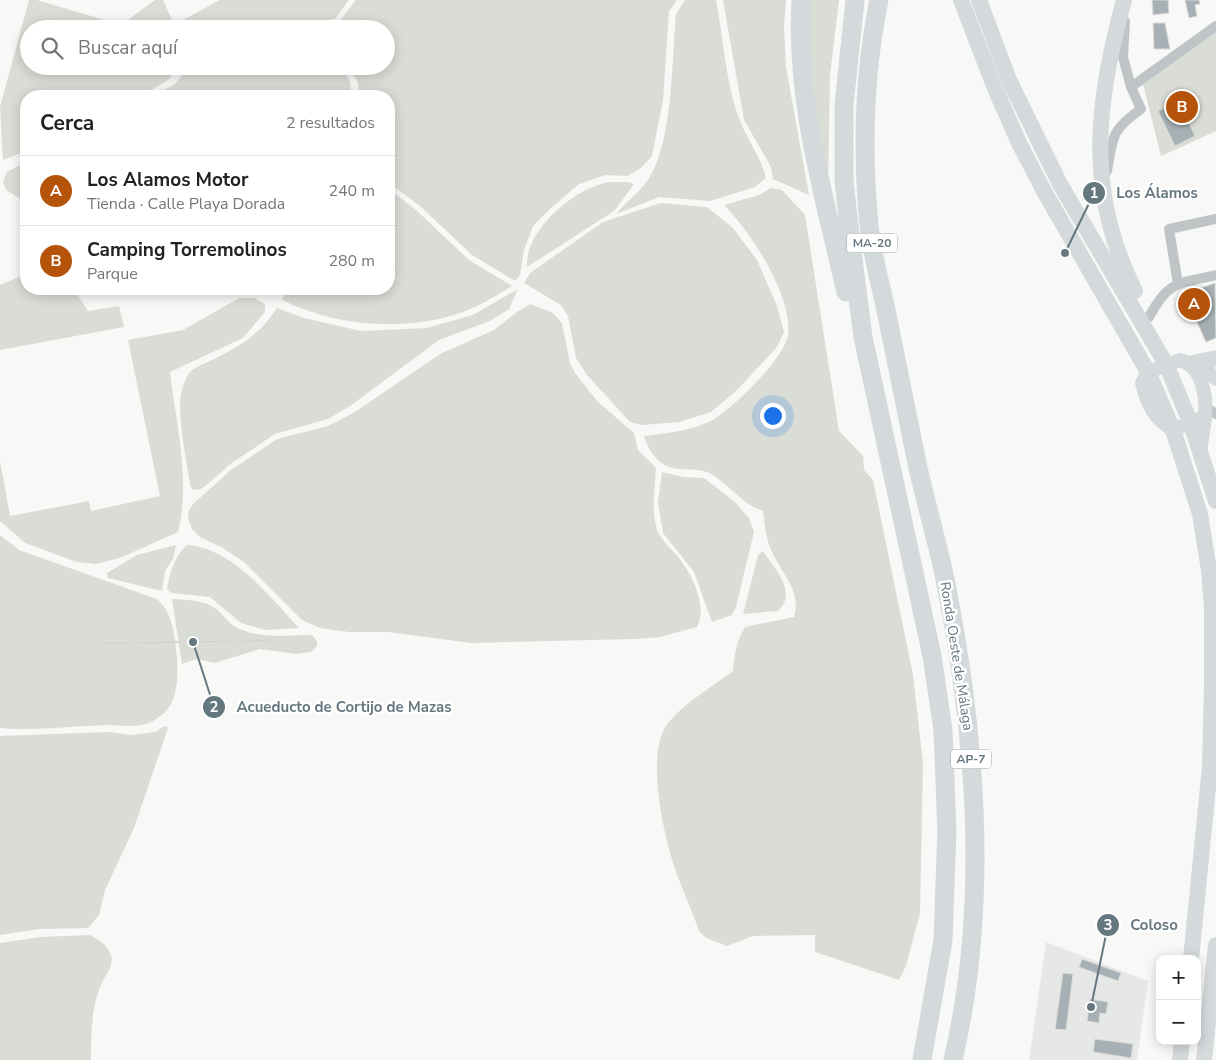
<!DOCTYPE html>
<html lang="es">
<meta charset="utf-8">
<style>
:root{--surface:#fff;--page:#f2f2f2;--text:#222;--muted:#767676;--line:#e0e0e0;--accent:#b45309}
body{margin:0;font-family:"Nunito Sans",sans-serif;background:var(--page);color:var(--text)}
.controls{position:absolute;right:15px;bottom:15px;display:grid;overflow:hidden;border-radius:10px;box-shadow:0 2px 12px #0003}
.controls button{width:45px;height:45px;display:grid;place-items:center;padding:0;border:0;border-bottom:1px solid var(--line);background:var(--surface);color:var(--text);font:25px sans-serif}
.you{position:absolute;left:772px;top:415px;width:18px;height:18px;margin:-12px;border:4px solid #fff;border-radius:50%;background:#1a73e8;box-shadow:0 0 0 8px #1a73e833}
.badge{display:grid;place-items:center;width:32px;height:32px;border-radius:50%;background:var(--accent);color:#fff;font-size:16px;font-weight:700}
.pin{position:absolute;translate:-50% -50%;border:2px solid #fff;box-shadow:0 1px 5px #0006}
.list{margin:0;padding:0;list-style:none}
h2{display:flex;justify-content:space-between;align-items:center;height:65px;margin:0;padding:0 20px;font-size:21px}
h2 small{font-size:16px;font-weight:400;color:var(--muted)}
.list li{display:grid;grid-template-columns:32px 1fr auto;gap:15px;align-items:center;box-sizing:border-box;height:70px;padding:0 20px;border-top:1px solid var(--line)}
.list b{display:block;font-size:19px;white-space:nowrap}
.list p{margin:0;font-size:16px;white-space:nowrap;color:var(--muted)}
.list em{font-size:16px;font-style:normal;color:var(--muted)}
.icon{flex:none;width:28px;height:28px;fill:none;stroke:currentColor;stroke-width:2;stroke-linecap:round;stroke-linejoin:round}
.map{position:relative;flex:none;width:1216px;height:1060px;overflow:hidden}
.search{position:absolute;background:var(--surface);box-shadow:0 2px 12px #0003;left:20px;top:20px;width:375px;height:55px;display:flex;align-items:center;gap:12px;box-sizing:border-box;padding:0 18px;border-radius:28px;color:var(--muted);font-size:19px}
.panel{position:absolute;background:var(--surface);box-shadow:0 2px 12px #0003;left:20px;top:90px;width:375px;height:205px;border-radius:20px}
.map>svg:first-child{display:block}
.built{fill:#e6e8e7}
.green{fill:#d9ddd5}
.building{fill:#a7b1b5;stroke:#dadad8}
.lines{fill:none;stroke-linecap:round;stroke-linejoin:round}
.street{stroke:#bfc5c7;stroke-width:10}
.secondary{stroke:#d4d9db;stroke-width:14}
.primary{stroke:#d4d9db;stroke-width:16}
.highway{stroke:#d4d9db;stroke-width:19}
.labels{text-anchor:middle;stroke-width:5;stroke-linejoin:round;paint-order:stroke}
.shield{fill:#fff;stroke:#93a0a5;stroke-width:1}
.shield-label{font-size:12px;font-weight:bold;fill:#65777f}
.street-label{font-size:14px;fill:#65777f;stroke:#fff}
.leader{fill:none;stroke:#65777f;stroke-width:2}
.callout-dot{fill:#65777f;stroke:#fff;stroke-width:2}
.mark-label{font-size:15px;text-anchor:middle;font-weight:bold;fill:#fff}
.callout-label{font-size:15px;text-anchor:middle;font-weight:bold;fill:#65777f;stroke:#fff;stroke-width:5;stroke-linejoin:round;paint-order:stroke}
</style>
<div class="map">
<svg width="1216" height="1060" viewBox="0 0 1216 1060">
<rect width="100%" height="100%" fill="#f8f8f6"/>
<path class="built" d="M1046,942L1148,981L1137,1060H1029Z"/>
<path class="green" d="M29,0H37L121,25L155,0H163L174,25L220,0H349L335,19L288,26L260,22L247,29H29V66H179L168,80L141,96H26V151L3,160L0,107Z
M356,0H677L669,11L663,100L652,156L641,168L627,176L605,175L579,184L551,208L533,226L524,250L520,275L515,281L472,255L420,206L389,183V96H359L358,83L349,66H386V29H342L341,19Z
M685,0H716C723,36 726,84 739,118C746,139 761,156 766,178L755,187L710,201L659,197L616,214C626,203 639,192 648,180C673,143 672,59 676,14Z
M723,0H786L784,27L786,67L809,195L773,179L771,167L744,120Z
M806,0H839L830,75L828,189L815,118Z
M1216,32V131L1161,156L1143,84Z
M190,66H340L350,81L352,96H153L175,84Z
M26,162V202L6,190L3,182L7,172Z
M607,182H628L634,184L614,211L527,267C525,236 559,204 584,191C591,187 599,185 607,182Z
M771,188L782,190L805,215L839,431L863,456L864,470L873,480L913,675L923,764L920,913L906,966L899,980L815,952V935L753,936L727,946L706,938L699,931C690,904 676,877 669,849C661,818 647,750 668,723C685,702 712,687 733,671C734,655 737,640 745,627L794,617C801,591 785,578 774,556C766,542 765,527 763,511C741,504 730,484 709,473C694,466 675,474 660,462C652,455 647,446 644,436C666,433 694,431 714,419C735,406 784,359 788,335C793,296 750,231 724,205L759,195Z
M389,189L416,210L469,260L512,286C498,294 483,304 468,310C410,333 337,327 282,300L286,289H389Z
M661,203L707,207L733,228L757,260L777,306L784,332L777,347L737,390L711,412L679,422L642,425L630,422L587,375L576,358L568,316L561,305L524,283L530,273L603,222Z
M26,274V289H74L88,311L119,306L124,327L0,350V285Z
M518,289L509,309L490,321L439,340L350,406L328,419L275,434L229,465L209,483L201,489L193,490L190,485C187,461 177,417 181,394C183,386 186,375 192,370C199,365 209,362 216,358C241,346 262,332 277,308L304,318L361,331L427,328L473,315Z
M239,298H254L265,304V312L243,338L170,372C176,424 191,480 178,532L122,557L97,564L77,562L25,543L0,521V461L10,516L89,501L91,511L160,496L128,340L183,330Z
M530,304L553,313L562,323L570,363L575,373L598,402L634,433L638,450L656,468C655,488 651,510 657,530C661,540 671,548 678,557C692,574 708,606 697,627L660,637L634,639L471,643L388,632H349L320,628L302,620L244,562L223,548L200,537L192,529L188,518L189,510L193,504L231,470L277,439L328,426L355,412L440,354L494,330L517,312Z
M662,472L683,477L704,478L735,502L749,518L754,532L736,607L732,615L712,622L694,572L663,533L658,503Z
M0,535L19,550L157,599C173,613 175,637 177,658C178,674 178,697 167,710C164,714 154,721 149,723C135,728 121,725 107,725C71,726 36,731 0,728Z
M176,545L173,559L165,571L162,591L108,578L107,573L137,555Z
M187,545C233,548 270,597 299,628L265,630L241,623L210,597L171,593L167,589C170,572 174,557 187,545Z
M763,551C775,569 798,592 778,611L743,614L758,555Z
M172,599C187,600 204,600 216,609C225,616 229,625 240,629C262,639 289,635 312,635L317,641V646L311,652L296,654L260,649L215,663L196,659L182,664Z
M165,726L168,728L134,828L105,890L99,915L88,928L39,929L0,935V736L110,732L131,735L155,732Z
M90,935C99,940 107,944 111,955C115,966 103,978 100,987C91,1009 91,1037 91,1060H0V943L41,937Z"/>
<path class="building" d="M1152,0H1168L1169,13L1153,15Z
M1185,0H1199L1200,4L1195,5L1197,16L1189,18Z
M1153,23H1165L1170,49H1154Z
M1179,101L1195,136L1175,146L1158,111Z
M1215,283L1216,338L1206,342L1184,294Z
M63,639L106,643L263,640L290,644L263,641L107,644Z
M1082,959L1121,973L1118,981L1079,967Z
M1063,973L1073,974L1066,1030L1055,1029Z
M1090,999L1108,1002L1106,1014L1100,1013L1099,1023L1087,1021Z
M1095,1039L1133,1044L1131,1058L1093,1052Z"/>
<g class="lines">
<path class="street" d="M1131,87L1216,26
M1107,171C1113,137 1111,130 1141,109L1131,87L1123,57L1125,21
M1178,284L1169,229L1216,219
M1149,317C1169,280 1178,284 1216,275
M1206,407L1216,414"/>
<path class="secondary" d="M1213,358L1208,365V372L1216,379
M1180,360C1202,366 1208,398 1204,417L1173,430C1155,419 1147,405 1142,383L1148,372Z
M1189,363L1216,357"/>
<path class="primary" d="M961,0L994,86L1019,143L1045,193L1148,372L1173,430L1200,514L1209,570L1212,609V686L1210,767L1191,959
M979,0L1009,80L1060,184L1166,364L1191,424L1216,501
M1124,0C1096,104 1085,191 1135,291
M1200,445L1204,417
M1180,1060L1182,1041
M1204,1060L1216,945"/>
<path class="highway" d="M801,0C795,99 824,196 846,292
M855,0L844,105V181L851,244L863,337L932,656L943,730L947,831L943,940L922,1060
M879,0C864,73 862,151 869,225C872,255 881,286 887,315C897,365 907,414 917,463C926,505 939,547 947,589C977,743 989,906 953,1060"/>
</g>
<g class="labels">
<g class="shield">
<rect x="847" y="233.5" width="50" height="19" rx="4"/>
<rect x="951" y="749.5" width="40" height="19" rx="4"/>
</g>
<g class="shield-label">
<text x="872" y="247">MA-20</text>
<text x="971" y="763">AP-7</text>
</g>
<g class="street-label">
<text transform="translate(957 656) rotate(81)" y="5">Ronda Oeste de Málaga</text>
</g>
</g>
<path class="leader" d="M1065 253L1094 193M193 642L214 707M1091 1007L1108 925"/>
<g class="callout-dot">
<circle cx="1065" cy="253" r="5"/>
<circle cx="193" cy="642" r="5"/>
<circle cx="1091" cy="1007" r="5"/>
<circle cx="1094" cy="193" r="12"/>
<circle cx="214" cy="707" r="12"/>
<circle cx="1108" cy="925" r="12"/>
</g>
<g class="mark-label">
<text x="1094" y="198">1</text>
<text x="214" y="712">2</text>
<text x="1108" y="930">3</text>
</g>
<g class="callout-label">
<text x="1157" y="198">Los Álamos</text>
<text x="344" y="712">Acueducto de Cortijo de Mazas</text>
<text x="1154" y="930">Coloso</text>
</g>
</svg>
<div class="controls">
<button>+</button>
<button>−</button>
</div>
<div class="you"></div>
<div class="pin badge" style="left:1194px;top:304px">A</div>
<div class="pin badge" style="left:1182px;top:107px">B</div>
<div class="search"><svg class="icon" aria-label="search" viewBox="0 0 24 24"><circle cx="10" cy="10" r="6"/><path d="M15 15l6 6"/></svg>Buscar aquí</div>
<section class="panel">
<h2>Cerca<small>2 resultados</small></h2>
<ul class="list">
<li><span class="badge">A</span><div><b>Los Alamos Motor</b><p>Tienda · Calle Playa Dorada</p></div><em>240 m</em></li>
<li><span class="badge">B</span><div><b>Camping Torremolinos</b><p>Parque</p></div><em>280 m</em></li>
</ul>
</section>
</div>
